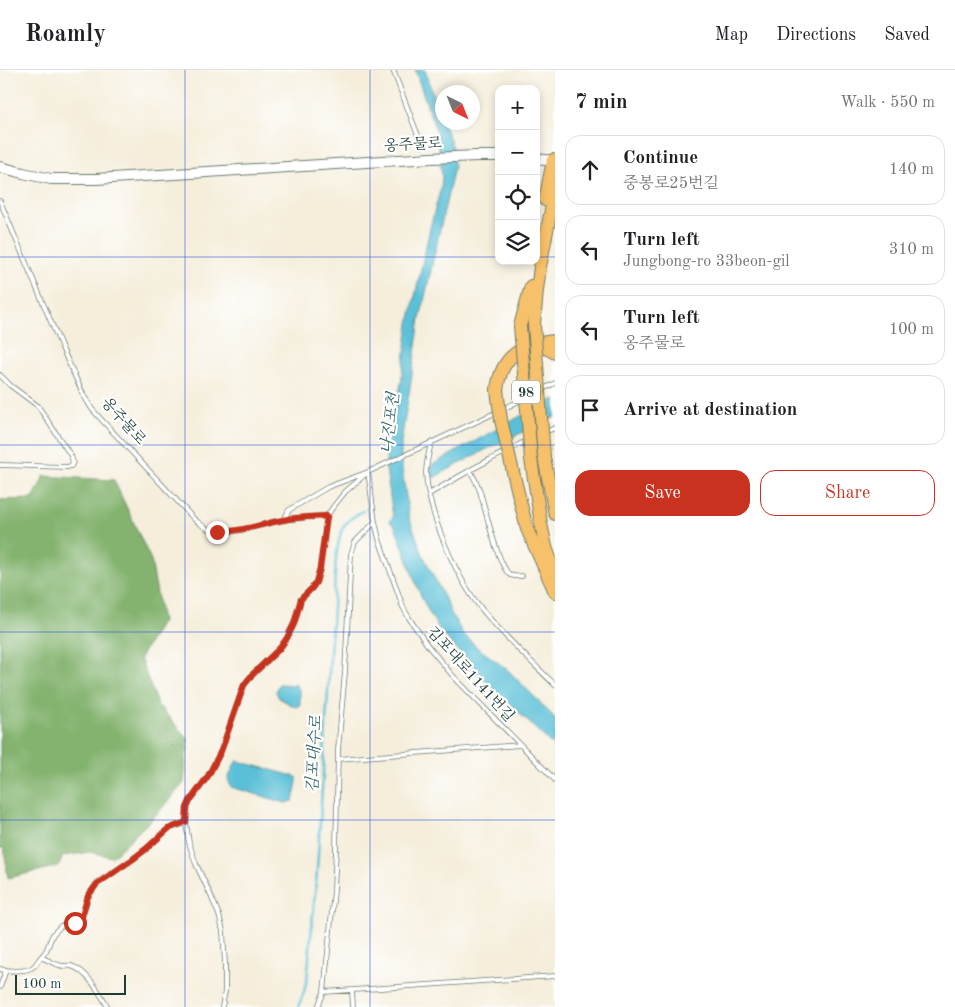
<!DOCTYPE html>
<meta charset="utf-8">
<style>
:root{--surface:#fff;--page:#f2f2f2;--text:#202124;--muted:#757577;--line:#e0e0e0;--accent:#c8321e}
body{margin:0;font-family:"Old Standard TT","Noto Serif KR",serif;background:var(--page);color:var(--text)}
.controls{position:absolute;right:15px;top:15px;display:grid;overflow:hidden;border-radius:10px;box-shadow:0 2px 8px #0003}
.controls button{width:45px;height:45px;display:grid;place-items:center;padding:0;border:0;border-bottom:1px solid var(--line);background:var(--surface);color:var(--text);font:25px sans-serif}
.compass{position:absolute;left:435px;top:15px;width:45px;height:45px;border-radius:50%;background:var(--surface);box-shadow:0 2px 8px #0003;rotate:137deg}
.scale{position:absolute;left:15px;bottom:12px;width:111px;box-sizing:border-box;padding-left:5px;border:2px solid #1f3d34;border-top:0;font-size:14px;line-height:18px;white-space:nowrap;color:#1f3d34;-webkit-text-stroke:4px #fff;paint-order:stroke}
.stop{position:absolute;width:15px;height:15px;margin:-11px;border:4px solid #c8321e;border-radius:50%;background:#fff}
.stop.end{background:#c8321e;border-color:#fff;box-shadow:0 1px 5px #0008}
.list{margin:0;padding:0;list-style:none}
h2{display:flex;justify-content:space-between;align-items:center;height:65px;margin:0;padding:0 20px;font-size:21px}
h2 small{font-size:16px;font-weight:400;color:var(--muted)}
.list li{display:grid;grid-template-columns:32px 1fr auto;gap:15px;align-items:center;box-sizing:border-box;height:70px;margin:0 10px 10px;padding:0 10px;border:1px solid var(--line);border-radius:15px}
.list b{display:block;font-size:19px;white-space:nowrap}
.list p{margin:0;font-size:16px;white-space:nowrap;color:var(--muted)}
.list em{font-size:16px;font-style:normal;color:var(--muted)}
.actions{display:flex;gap:10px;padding:15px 20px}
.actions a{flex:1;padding:11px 0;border:1px solid var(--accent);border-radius:15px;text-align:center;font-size:18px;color:var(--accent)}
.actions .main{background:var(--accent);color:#fff}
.icon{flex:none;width:28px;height:28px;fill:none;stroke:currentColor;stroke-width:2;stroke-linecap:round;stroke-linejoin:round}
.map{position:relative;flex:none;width:555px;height:937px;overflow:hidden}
header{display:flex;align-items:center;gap:30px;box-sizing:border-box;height:70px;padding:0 25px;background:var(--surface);border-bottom:1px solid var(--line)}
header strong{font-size:24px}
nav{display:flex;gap:28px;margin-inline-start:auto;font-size:18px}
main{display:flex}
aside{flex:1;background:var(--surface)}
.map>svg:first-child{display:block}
.forest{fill:#83b36e;stroke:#517851}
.water{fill:#5ac0d7;stroke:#3c7e86}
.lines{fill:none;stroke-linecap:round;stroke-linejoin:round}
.stream{stroke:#5ac0d7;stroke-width:2.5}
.service-casing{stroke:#6a7b6e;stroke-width:5.5}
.tertiary-casing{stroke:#6a7b6e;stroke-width:12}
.trunk-casing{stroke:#6a7b6e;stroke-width:14}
.service{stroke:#fff;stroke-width:4}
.tertiary{stroke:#fff;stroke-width:10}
.trunk{stroke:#f6c16b;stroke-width:12}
.trunk-bridge-casing{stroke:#6a7b6e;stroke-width:14;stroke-linecap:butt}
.trunk-bridge{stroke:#f6c16b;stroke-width:12}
.route{stroke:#c8321e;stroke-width:6}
.grid{fill:none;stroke:#1d4ed8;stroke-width:1;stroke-opacity:0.55}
.labels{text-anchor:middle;stroke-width:4.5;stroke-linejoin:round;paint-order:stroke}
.shield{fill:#fff;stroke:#627771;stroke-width:1}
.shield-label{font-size:14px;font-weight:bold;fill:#1f3d34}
.street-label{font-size:15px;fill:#1f3d34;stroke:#fff}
.water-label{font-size:16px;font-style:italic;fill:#316465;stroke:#fff}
</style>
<header>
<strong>Roamly</strong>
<nav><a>Map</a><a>Directions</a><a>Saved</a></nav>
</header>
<main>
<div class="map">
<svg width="555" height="937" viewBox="0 0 555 937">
<rect width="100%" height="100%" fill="#fff"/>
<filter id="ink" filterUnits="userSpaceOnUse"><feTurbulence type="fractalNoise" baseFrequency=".02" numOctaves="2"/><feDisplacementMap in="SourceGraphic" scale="10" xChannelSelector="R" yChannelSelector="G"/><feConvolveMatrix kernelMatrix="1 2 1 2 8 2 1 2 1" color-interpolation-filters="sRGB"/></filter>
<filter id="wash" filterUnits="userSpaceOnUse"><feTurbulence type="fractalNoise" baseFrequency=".0096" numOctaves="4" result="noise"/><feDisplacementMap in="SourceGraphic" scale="20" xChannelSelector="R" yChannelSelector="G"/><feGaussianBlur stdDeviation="1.12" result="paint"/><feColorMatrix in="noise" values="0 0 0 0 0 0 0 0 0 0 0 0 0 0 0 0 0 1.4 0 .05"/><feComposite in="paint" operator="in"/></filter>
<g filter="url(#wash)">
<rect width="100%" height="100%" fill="#f5eedb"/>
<path class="forest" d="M44,406L114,410L151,490L162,551L140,588L157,634L188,669L184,713L156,745L112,787L90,782L63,786L59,796L8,808L4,778H0V430L33,429Z"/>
<path class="water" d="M415,0H425L442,52L443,53L453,78L454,97L420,249L411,311L401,372V392L409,447L423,485L444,527L452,545L463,564L478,578L508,600L555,648V678C522,644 485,614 455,578C448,570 441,562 436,554C418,527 408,489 396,459L394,454L391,453L390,450L393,447L386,399V382L401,313L409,253L431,154L441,117L442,107L437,64Z
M555,329V347L485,380L433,408L431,401L432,395L524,344Z
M279,614L296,615L300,621V635L295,637L279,628L276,622L277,618Z
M238,691L297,707V712L293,731L286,733L231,717L228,709L235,693Z"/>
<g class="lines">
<path class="stream" d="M298,937L304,922L307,910L317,801L336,488C340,464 339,453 363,441"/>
</g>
</g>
<g filter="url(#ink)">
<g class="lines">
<defs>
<path id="service" d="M393,0L422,76
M0,131L62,278L84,326L92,339L99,347L194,449C202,455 208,461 218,462C237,464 264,453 284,450C298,447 313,447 327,446
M0,305L11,316L38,336L71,386L73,392L71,396L67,397L0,395
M503,339L555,313
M545,362L555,358
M431,373C429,383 426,393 426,403C428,443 456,507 480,537C503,566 530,590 555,615
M470,400C474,408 479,416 481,425C486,441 498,496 510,505C514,507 518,506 522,506
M429,424L474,398L528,370
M284,450L289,440L328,417L368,402L375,452L379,469L403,537L409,548L428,576L453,606L555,710
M338,689L520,675
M41,887L46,881L53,864L61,856L75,853L79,850L82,846L88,827L97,813L133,789L146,779L168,759L186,753
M0,899C7,901 27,902 33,897C36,895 38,890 41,887C47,890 53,893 59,895C63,897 67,895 71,896C87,900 101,925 108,937
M0,917L6,900
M352,921L353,937
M324,922L555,906
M222,937L225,921V894L223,861L219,845L211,826L196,794L189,773L186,753L187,738L190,731L208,706L221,681L244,615L253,604L280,578L287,568L294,553L301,529L312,518L316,512L320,498L327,446L333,437L345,422L368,402L497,342
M318,937L324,922L334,820L336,779L338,680L345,602L351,484L355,472L375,452"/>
<path id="tertiary" d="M536,89L555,91
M0,97L23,103L51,109H96L431,88L477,86H499"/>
<path id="trunk" d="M545,130L553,90
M534,255L537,220L540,197L555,119
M520,256L531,216
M535,276L548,279L555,283
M497,320C501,285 522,274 555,271
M544,387L555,444
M531,389L541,454L546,477L555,503
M513,402L527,459L555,522"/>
</defs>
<use href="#service" class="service-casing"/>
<use href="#tertiary" class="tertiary-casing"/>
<use href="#trunk" class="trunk-casing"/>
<use href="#service" class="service"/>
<use href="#tertiary" class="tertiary"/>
<use href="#trunk" class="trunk"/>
<defs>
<path id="trunk-bridge" d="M534,255L544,387
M520,256L531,389
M497,320L501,350L513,402"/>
</defs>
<use href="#trunk-bridge" class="trunk-bridge-casing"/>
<use href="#trunk-bridge" class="trunk-bridge"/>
</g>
</g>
<g class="lines" filter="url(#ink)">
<path class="route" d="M75,853L79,850L82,846L88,826L97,814L133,789L146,779L168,759L186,752L187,738L190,731L208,706L221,681L244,615L253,604L280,578L287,568L294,554L301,529L312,518L316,512L320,498L327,446C312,447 298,447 283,450C262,454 240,462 217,462"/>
</g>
<path class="grid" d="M185,0V937M370,0V937M0,187H499M536,187H555M0,375H555M0,562H555M0,750H555"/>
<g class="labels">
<rect class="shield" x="512" y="310.5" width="28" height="23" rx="4"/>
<g class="shield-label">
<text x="526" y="327">98</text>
</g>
<g class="street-label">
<text transform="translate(413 74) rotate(-3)" y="5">옹주물로</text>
<text transform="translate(124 351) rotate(48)" y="5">옹주물로</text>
<text transform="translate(471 604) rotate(48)" y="5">김포대로1141번길</text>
</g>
<g class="water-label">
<text transform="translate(389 353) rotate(-83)" y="6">나진포천</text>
<text transform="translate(313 684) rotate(-87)" y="6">김포대수로</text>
</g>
</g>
</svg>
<div class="controls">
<button>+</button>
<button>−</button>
<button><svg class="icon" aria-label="locate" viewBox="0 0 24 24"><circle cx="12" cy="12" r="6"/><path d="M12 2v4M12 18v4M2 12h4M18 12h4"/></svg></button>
<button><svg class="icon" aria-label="layers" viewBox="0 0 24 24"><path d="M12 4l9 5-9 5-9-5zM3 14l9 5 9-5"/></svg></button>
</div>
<svg class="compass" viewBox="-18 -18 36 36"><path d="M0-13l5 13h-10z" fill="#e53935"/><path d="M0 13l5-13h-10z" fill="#757577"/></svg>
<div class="scale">100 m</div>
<div class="stop" style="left:75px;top:853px"></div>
<div class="stop end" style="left:217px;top:462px"></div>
</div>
<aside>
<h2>7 min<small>Walk · 550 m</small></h2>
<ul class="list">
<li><svg class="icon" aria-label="ahead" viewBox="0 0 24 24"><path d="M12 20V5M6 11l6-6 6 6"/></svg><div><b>Continue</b><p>중봉로25번길</p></div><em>140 m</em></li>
<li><svg class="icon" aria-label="left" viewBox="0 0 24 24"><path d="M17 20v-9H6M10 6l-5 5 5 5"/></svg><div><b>Turn left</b><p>Jungbong-ro 33beon-gil</p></div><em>310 m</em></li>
<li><svg class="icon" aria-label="left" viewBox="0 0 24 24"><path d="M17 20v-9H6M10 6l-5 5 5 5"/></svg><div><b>Turn left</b><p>옹주물로</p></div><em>100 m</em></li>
<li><svg class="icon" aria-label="arrive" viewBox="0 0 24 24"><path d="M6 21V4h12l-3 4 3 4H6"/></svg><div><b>Arrive at destination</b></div></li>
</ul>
<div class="actions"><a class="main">Save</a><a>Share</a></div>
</aside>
</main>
